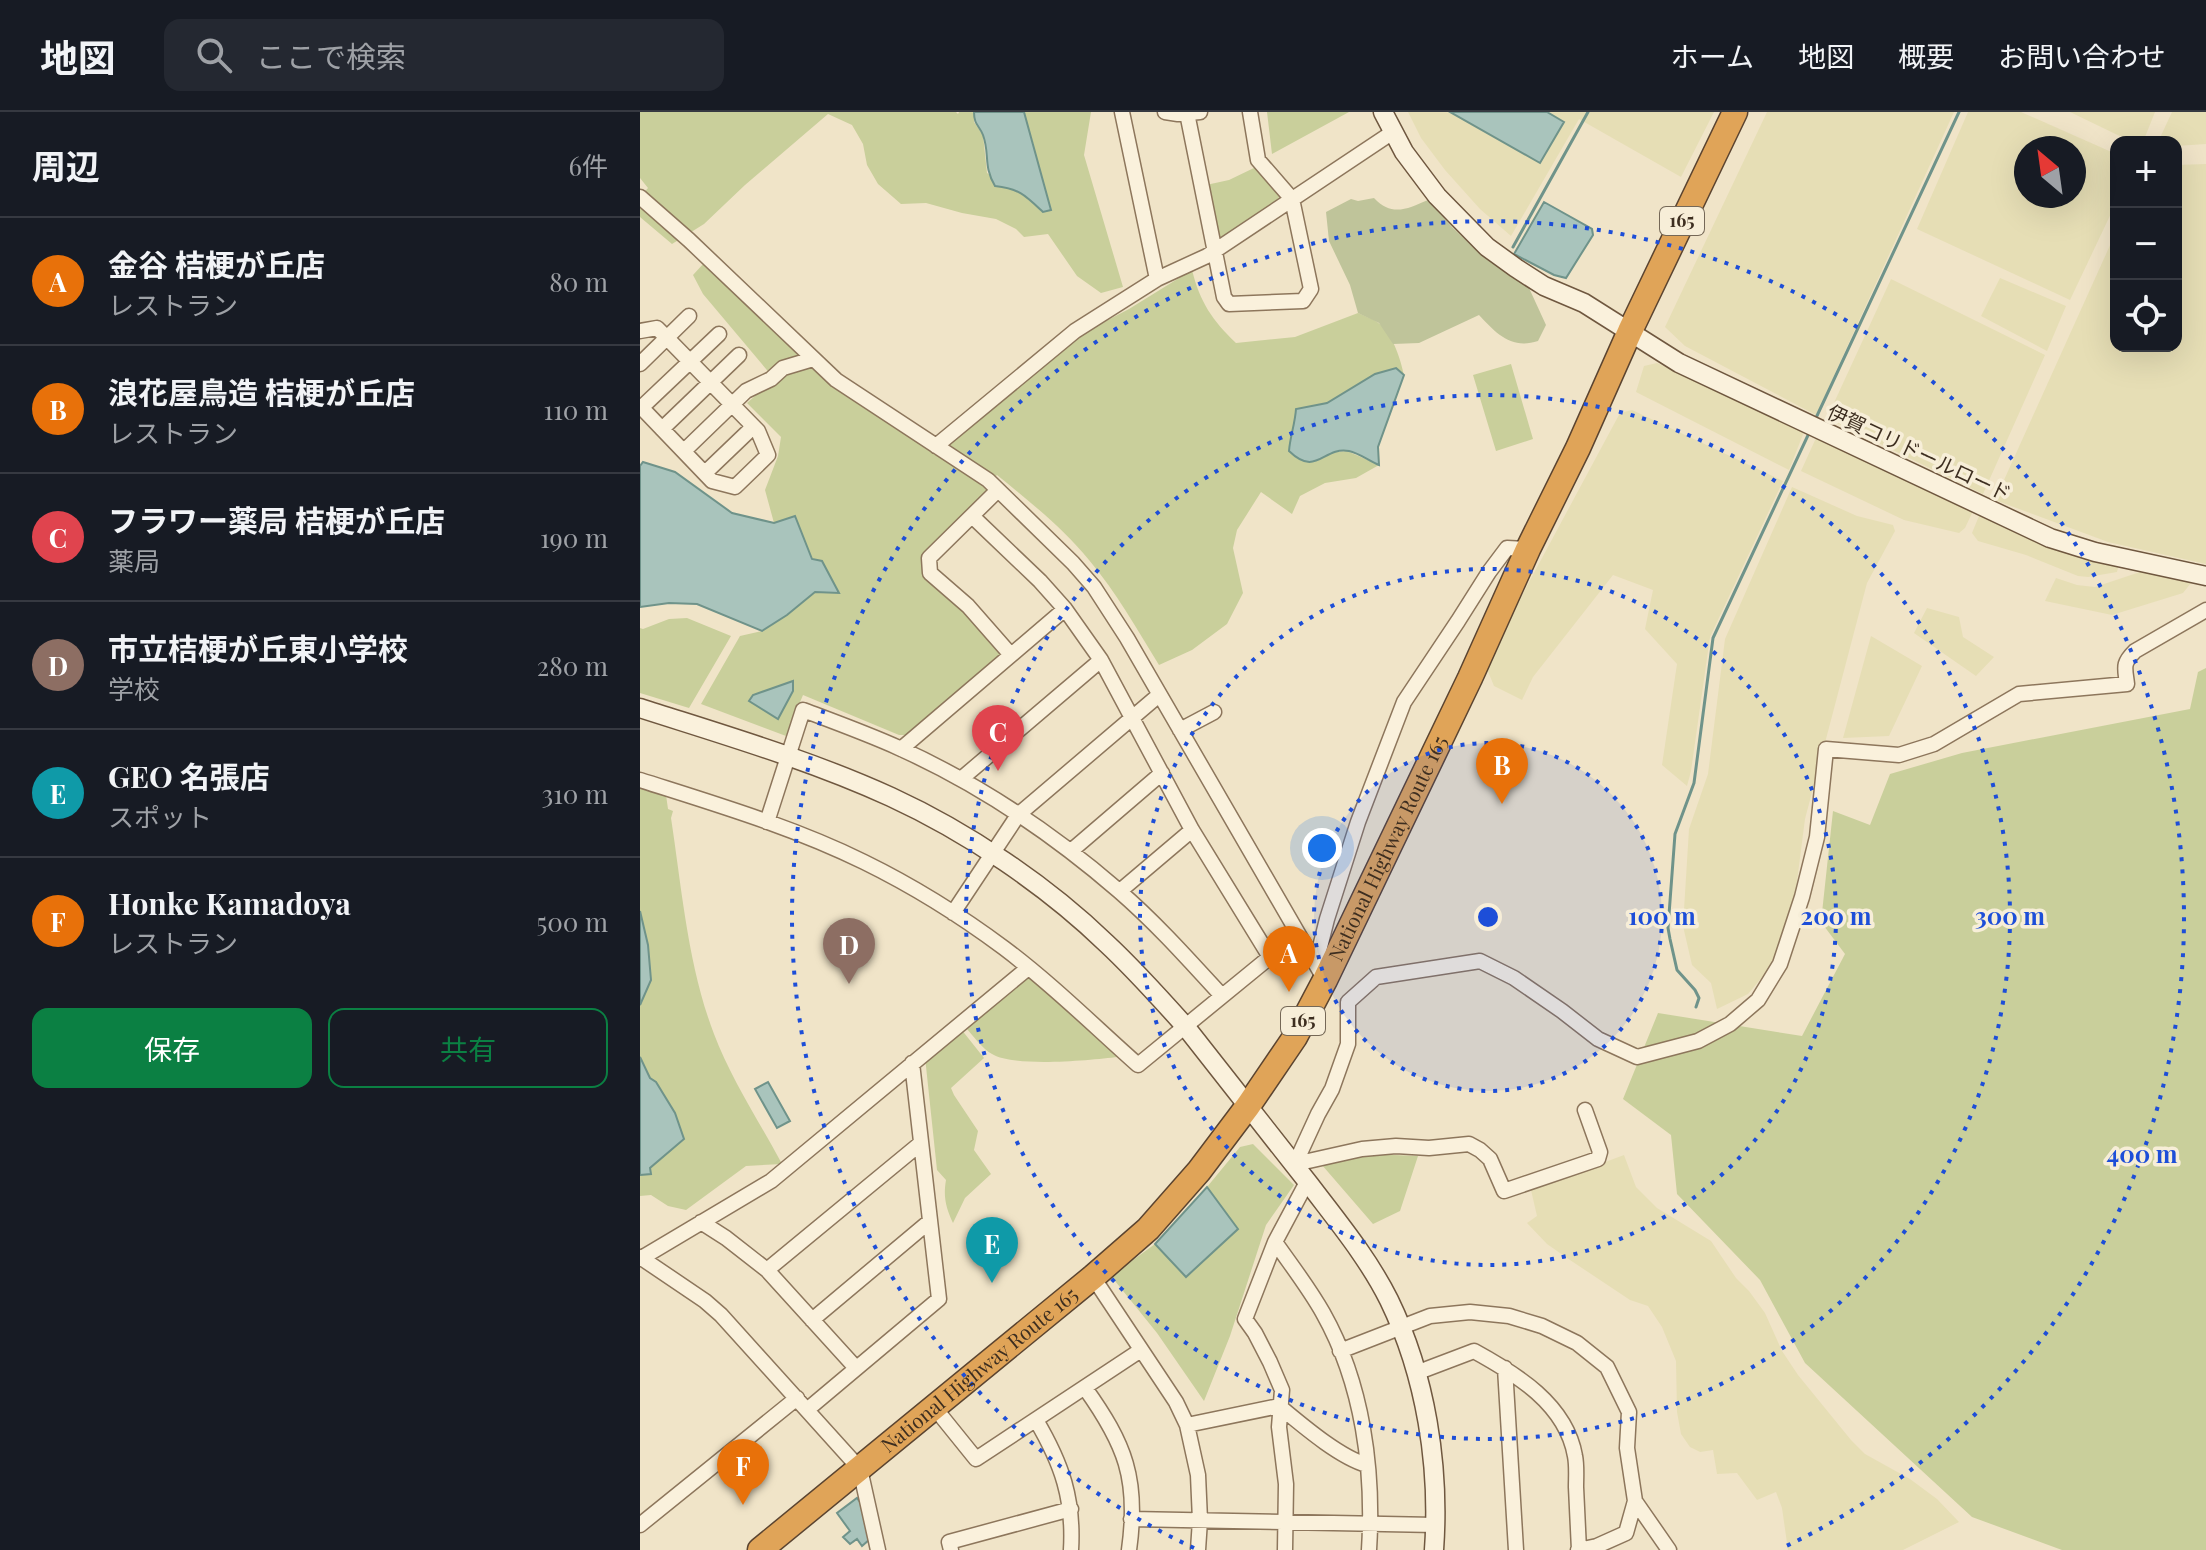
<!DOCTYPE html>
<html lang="ja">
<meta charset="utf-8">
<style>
:root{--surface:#171b24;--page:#242831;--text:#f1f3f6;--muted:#9ea1a6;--line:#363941;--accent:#0b8043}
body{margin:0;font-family:"Playfair Display","Noto Sans JP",serif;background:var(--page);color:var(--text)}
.controls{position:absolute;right:24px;top:24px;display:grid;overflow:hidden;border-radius:16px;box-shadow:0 8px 32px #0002}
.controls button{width:72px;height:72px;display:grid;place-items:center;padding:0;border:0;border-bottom:2px solid var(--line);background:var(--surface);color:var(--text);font:40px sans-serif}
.compass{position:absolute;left:1374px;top:24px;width:72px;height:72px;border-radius:50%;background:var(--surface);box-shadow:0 8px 32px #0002;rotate:331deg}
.you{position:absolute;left:682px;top:736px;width:28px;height:28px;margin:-20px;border:6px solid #fff;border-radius:50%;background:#1a73e8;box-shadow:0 0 0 12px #1a73e833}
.badge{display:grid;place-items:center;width:52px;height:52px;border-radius:50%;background:var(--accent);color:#fff;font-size:26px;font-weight:700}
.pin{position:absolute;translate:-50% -66px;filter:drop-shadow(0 2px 4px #0008)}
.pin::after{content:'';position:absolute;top:42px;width:28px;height:24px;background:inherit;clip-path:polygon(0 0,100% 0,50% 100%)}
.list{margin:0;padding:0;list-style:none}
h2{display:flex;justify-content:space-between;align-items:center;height:104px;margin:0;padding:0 32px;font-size:34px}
h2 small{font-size:26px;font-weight:400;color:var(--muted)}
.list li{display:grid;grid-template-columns:52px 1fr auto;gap:24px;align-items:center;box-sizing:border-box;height:128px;padding:0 32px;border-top:2px solid var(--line)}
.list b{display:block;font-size:30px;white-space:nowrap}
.list p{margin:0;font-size:26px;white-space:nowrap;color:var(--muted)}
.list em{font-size:26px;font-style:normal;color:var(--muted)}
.actions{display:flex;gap:16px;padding:24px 32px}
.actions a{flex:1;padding:18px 0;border:2px solid var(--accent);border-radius:16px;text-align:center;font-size:28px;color:var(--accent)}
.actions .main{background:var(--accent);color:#fff}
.icon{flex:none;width:44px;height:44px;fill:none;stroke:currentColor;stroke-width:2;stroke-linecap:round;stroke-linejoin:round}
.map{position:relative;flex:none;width:1566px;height:1438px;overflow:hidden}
header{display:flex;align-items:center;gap:48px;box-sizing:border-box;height:112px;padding:0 40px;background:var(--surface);border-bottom:2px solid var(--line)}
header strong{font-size:38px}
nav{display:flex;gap:44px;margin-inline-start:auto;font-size:28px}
.search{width:560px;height:72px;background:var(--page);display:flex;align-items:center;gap:20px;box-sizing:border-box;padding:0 28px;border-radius:16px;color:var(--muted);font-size:30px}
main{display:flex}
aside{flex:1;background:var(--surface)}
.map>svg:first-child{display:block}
.farmland{fill:#e6deb5;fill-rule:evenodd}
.green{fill:#c9cf9b}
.cemetery{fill:#bfc49a}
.water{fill:#a9c4bc;stroke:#6f938a;stroke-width:2}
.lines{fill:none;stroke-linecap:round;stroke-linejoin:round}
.stream{stroke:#6f938a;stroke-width:3}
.street-casing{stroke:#8d765c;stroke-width:17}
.secondary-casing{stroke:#6f573f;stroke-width:21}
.highway-casing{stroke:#5b4430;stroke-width:27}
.street{stroke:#faf1dc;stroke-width:14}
.secondary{stroke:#faf1dc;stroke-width:18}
.highway{stroke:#e0a458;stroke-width:24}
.ring{fill:none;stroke:#1d4ed8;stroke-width:4;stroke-dasharray:4 8}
.labels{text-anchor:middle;stroke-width:7;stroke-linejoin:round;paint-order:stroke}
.shield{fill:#f7eed8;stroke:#756857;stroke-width:2}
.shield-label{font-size:18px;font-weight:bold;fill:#3d2e20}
.street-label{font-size:20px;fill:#3d2e20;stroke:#f7eed8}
.centre{fill:#1d4ed8;stroke:#f7eed8;stroke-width:4}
.ring-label{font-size:24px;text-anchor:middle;font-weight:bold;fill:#1d4ed8;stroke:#f7eed8;stroke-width:7;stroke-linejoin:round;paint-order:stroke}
</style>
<header>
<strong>地図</strong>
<div class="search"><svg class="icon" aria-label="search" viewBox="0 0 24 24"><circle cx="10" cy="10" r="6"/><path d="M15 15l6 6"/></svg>ここで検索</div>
<nav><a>ホーム</a><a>地図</a><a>概要</a><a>お問い合わせ</a></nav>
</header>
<main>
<aside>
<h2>周辺<small>6件</small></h2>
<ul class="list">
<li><span class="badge" style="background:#e8710a">A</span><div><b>金谷 桔梗が丘店</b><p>レストラン</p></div><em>80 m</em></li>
<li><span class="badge" style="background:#e8710a">B</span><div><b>浪花屋鳥造 桔梗が丘店</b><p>レストラン</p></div><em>110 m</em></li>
<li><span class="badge" style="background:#e0444e">C</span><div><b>フラワー薬局 桔梗が丘店</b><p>薬局</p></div><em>190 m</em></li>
<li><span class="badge" style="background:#8d6e63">D</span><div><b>市立桔梗が丘東小学校</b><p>学校</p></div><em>280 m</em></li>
<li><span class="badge" style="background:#0f9aa8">E</span><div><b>GEO 名張店</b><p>スポット</p></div><em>310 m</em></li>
<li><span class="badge" style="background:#e8710a">F</span><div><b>Honke Kamadoya</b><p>レストラン</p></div><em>500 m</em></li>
</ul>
<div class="actions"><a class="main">保存</a><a>共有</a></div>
</aside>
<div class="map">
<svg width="1566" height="1438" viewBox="0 0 1566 1438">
<rect width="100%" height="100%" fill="#f0e4c8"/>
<path class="farmland" d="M768,0H810L900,51L924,10L907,0H1074L1041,65L939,7L871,124L840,97L805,58L781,26Z
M1127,0H1314L1176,303L1045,234L1025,215Z
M1328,0H1381L1476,42V91L1430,188L1277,117ZM1386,36H1434V84H1386Z
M1430,0H1515L1503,30H1492Z
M1532,0H1566V32L1536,34V30H1518Z
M1566,52V452L1468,430L1355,388L1476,120V234H1536V53Z
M1360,166L1426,194L1407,239L1341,204Z
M1251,167L1405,243L1343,382L1187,306Z
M1017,251L1164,320L1149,358L996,280L1004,254Z
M992,298L1143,369L1070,525L1051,659L1047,674L1022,653L1037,552L1005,517L1013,478L973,463L893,565L882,588L854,574L845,552L980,301Z
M1176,326L1333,399L1325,416L1319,421L1264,408L1161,359Z
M1152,375L1217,404L1253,413L1255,419L1227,471L1165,707L1156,777L1133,852L1108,882L1077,897L1071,871L1052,853L1043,814L1049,717L1068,662L1085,527Z
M1342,403L1479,452L1477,460L1448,465L1438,464L1386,443L1338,429L1332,421L1339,404Z
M1515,455L1551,471L1543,481L1472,503L1405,489L1416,466L1437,473L1455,475Z
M1287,496L1319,505L1323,525L1354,545L1336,564L1274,521Z
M1231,524L1282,554L1249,624L1203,626Z
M984,1043L996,1075L1017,1096L1071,1129L1096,1166L1109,1179L1125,1201L1142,1239L1158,1263L1211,1328L1225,1342L1270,1367L1297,1387L1319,1410L1263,1438H1148L1142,1396L1136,1380L1117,1388L1097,1361L1077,1362L1073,1338L1060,1340L1050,1335L1041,1322L1037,1300L1036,1249L1022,1215L1008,1194L990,1188L930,1148L907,1132L887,1111L897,1104L891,1078Z"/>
<path class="green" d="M0,0H316L318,2L319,0H334V10L343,23L347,61L389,86L394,34L384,0H451L444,43L483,175L461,181L437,164L408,122L384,125L376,117L356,107L322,101L286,91L261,92L238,72L227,53L223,32L212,13L188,2L105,73L64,112L32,132L0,105V85L8,76L0,66Z
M627,0H709L632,42Z
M616,55L640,80L638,89L580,128L576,125L566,73L589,68Z
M64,151L172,254L293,341L441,222L489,197L552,158C560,190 572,208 596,231L655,225L718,201C724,204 731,206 737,210C752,220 760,245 764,263L756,256L735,262L687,291L656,297L655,314L650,329L697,340L707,339L739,353L716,366L685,371L660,384L652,402L621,380L597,418L593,436L603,481L587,512L552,538L519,553C497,517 476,480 449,448C423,416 390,390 357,363L346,373L347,380L282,445L285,464L335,509L361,538L360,546L269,623H259L163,583L146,624L61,592L100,524L122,519L147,503L175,480H198L172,447L155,405L134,411L125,378L138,344L141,325L107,291L124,276L137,270L63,182L53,163Z
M871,252L893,327L856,339L833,263Z
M47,506L91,524L49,596L0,581V516L3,517L29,507Z
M1566,556V1438H1422L1332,1405L1165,1251L1120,1168L1037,1082L1031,1023L983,987L1018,901L1162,924L1205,842L1181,810L1193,699L1230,713L1250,662L1322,641L1550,597L1558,560Z
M0,674L26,683L28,697L33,699L31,706C42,778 48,854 74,922C90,965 120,1011 142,1052L106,1054L46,1098L28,1094L11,1083L0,1084Z
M384,865L392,866L478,945C450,948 376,956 352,942C342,937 333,923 325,915Z
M321,917L344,946L311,976L314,983L338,1019L334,1038L351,1062L325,1086L313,1111C306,1096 303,1085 306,1068L297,1058L285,945Z
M613,1032L654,1073L626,1113L590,1224L564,1289L517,1221L471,1164L515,1132L546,1164L597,1117L567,1075L600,1035Z
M729,1042L778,1044L760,1099L733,1112L682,1053Z"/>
<path class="cemetery" d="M734,86C752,105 767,97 788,88L813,116L843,144L889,176L906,213L898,229C871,238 856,221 839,203L779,231L753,232L739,211L718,201L710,173L689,129L686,100L711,87L718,89Z"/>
<path class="water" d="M334,0H384L411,98L403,100C385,83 380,77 355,74C343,54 350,42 343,23C339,13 334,13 334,0Z
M810,0H907L924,10L900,51Z
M904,90L952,117L953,123L926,166L914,163L874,142Z
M756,256L764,263L738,335L739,353C729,349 719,341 709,339C683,334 677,366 649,339C650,325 655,312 656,297L687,291L735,262Z
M3,350L35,360L92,401L134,411L155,404L172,447L182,449L199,481L175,480L147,503L122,519L57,492L29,491L0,495V354Z
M153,569V579L138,607L109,589L113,583Z
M0,799L8,833L11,868L0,893Z
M0,945L10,966L16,970L35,1001L44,1027L10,1056L11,1062L0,1063Z
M128,970L150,1009L137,1016L115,977Z
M567,1075L598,1117L546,1165L515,1132Z
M217,1386L226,1397L230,1427L222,1434L217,1427L210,1432L203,1425L210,1419L197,1401Z"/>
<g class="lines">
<path class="stream" d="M873,135L948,0
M1175,308L1319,0
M1056,895L1059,886L1055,878L1037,858L1030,827L1028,816L1035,722L1054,671L1073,526L1170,319"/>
<defs>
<path id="street" d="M482,0L517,167
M525,0L538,2L560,0
M547,1L584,185L589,192L663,189L671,177L652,87L618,48L610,0
M0,85L49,128L196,268L348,368L433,451L454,475L487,526L685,868
M0,219L17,216L27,226L118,319L128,343L95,375L72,369L0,294
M0,252L49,204
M0,297L79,222
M22,317L99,243
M296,334L435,219L517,167L567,144L753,20
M44,339L106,279L131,267L143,256L173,247
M65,361L113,315
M358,378L289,446L290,461L328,494L371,543
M540,618L574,600
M261,637L425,497
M321,667L461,548
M0,668C75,692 153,715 224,750C273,774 321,804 364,836C412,872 454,914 498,953L630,845L552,718L461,548L425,497L400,469L332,404
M127,710L163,598C195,610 228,622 259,636C339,672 413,722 479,779C516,811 549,848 582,884
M431,739L522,661
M480,779L552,718
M313,801L378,703L519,583
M676,851L687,807L718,710L764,590L818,509L849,460L867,436L888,437
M655,1052L678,1002L692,977L708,932V890L736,865L840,849L874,866L922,899L958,927L997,945L1058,929L1090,912L1118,888L1140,852L1162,785L1177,725L1186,637L1259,643L1294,632L1379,582L1487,572C1485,555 1482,552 1495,539L1566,498
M655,1052L722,1037L756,1034L789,1036L829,1032L840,1038L850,1047L864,1079L958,1047L960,1040L945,998
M61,1110L86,1126L127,1158L216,1256
M635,1130C651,1153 669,1176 683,1201C723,1272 734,1358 729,1438
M0,1145L65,1189L81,1203L220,1357L238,1438
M0,1147L131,1069L388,856
M127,1158L281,1031
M453,1165L536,1290L547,1313L558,1363L560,1408L558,1438
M172,1208L290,1109
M700,1239L790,1204L830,1200L869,1204L902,1214L937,1231L967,1255L989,1300L987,1336L995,1389L1029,1438
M865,1256L876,1438
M776,1261L834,1239C876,1262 926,1292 935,1344C937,1354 936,1365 936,1375C937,1396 938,1417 939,1438
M445,1276C485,1332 499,1367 489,1438
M639,1294C662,1313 699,1345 727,1353
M294,1295L336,1347L501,1238
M168,1297L299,1187L272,951
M396,1308C422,1352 434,1387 431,1438
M547,1313L639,1294
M491,1407L795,1413
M0,1413L157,1286
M311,1438L309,1430L431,1397
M645,1438L646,1372L639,1315L642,1278L630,1250L615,1221L605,1207L635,1130L667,1070
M938,1438L957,1434L986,1421L995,1389"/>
<path id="secondary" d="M743,0L764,40L797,84L847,135L876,156L904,174L944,191L1039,251L1410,426L1455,440L1566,464
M0,596C84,623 170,648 251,685C327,720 406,773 466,831C494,857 520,886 545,914C587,967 628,1020 670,1073C698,1110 728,1146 749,1188C786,1264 800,1354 794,1438"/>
<g id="highway">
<path id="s1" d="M120,1438L453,1165L508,1117L559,1059L608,994L655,925L685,868L830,566L888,437L938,336L990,219L1095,0"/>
</g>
</defs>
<use href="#street" class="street-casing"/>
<use href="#secondary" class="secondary-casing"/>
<use href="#highway" class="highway-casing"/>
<use href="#street" class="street"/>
<use href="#secondary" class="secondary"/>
<use href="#highway" class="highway"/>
</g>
<circle cx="848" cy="805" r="174" fill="#1d4ed8" fill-opacity=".12"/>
<g class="ring">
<circle cx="848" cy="805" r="174"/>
<circle cx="848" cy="805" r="348"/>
<circle cx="848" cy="805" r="522"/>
<path d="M554 1436A696 696 0 1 1 1142 1436"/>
</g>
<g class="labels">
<g class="shield">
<rect x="1020" y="95" width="44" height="28" rx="6"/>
<rect x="641" y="895" width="44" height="28" rx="6"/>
</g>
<g class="shield-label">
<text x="1042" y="115">165</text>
<text x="663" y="915">165</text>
</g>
<g class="street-label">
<text transform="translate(1279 341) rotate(25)" y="7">伊賀コリドールロード</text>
<text dy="7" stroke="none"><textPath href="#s1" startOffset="956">National Highway Route 165</textPath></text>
<text dy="7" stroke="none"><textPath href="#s1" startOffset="284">National Highway Route 165</textPath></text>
</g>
</g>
<circle cx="848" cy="805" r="12" class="centre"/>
<g class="ring-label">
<text x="1022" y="813">100 m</text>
<text x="1196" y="813">200 m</text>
<text x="1370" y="813">300 m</text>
<text x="1502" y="1051">400 m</text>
</g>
</svg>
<div class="controls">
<button>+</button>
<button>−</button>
<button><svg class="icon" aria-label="locate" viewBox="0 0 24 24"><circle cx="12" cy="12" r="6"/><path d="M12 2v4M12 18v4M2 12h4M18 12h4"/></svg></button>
</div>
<svg class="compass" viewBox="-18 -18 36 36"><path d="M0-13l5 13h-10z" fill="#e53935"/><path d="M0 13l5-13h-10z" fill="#9ea1a6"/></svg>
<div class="you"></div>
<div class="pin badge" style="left:649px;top:880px;background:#e8710a">A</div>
<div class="pin badge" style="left:862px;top:692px;background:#e8710a">B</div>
<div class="pin badge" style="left:358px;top:659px;background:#e0444e">C</div>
<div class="pin badge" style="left:209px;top:872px;background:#8d6e63">D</div>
<div class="pin badge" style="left:352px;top:1171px;background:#0f9aa8">E</div>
<div class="pin badge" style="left:103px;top:1393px;background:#e8710a">F</div>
</div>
</main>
